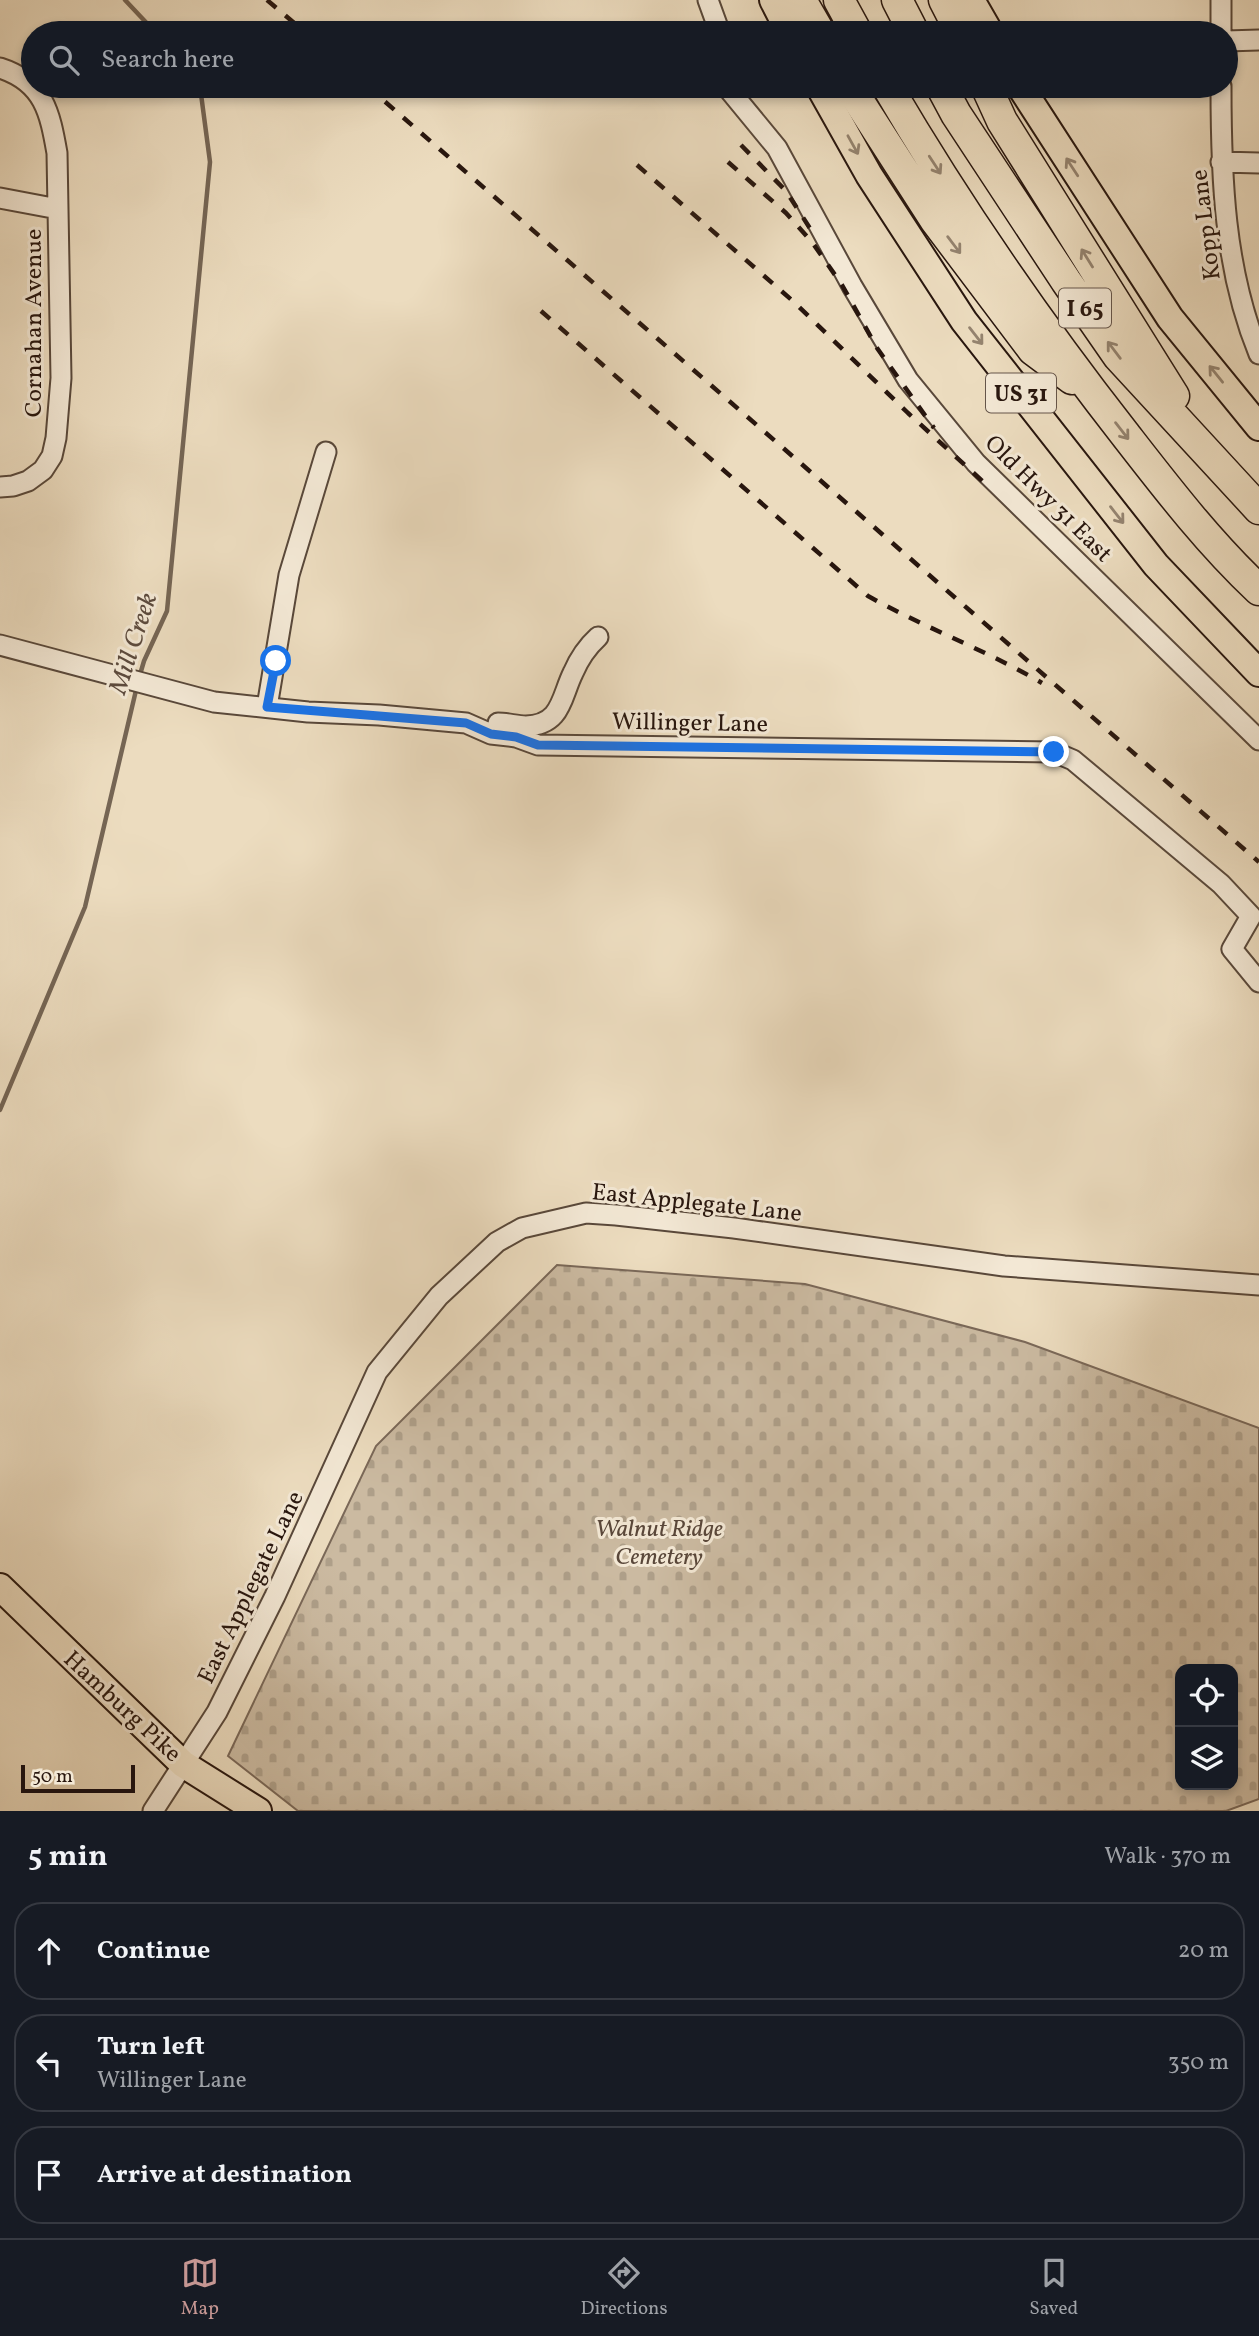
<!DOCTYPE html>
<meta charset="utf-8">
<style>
:root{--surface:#171b24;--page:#242831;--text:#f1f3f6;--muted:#9ea1a6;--line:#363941;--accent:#c59692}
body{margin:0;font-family:Vollkorn,serif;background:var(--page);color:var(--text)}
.controls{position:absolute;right:21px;bottom:21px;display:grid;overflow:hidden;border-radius:14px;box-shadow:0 4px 10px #0003}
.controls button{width:63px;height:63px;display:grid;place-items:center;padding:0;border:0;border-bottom:2px solid var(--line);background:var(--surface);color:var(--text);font:35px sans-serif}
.scale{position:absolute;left:21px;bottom:18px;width:114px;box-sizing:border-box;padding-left:7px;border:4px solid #28160e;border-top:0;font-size:19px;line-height:24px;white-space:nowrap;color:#28160e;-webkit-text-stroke:5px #f3e8d5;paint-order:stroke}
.stop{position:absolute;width:21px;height:21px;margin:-16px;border:5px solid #1a73e8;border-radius:50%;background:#fff}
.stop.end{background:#1a73e8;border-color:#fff;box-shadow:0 2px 7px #0008}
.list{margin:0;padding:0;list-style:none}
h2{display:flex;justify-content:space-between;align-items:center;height:91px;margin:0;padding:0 28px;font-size:30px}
h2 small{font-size:23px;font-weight:400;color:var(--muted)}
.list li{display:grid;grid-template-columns:46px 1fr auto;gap:21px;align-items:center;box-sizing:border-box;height:98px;margin:0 14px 14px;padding:0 14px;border:2px solid var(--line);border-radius:28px}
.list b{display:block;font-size:26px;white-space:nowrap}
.list p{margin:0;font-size:23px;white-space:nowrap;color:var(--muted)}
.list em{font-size:23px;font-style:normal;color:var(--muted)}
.icon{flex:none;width:38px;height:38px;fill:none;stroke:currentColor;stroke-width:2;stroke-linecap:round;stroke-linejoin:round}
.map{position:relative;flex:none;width:1259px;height:1811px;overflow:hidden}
.search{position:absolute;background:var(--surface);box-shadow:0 4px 10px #0003;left:21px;right:21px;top:21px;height:77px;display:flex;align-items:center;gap:18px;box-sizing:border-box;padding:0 24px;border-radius:38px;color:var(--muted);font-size:26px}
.sheet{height:427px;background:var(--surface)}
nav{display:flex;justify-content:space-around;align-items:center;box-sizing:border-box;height:98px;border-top:2px solid var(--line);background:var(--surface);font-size:19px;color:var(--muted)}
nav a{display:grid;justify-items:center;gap:4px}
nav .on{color:var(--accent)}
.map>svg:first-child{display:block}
.cemetery{fill:url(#cemetery-stones);stroke:#7a6858;stroke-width:2;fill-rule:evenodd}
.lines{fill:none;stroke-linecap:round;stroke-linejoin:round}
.stream{stroke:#756554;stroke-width:4.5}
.minor-casing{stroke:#59483a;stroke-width:23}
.major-casing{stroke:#28160e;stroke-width:30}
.highway-casing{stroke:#28160e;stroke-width:33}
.minor{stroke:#f3e8d5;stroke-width:19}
.major{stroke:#ecdcbf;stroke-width:26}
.highway{stroke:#ecdcbf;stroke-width:30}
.rail{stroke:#28160e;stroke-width:4.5;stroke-dasharray:12 12;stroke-linecap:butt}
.oneway{stroke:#94836f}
.route{stroke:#1a73e8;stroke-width:9}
.labels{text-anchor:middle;stroke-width:6;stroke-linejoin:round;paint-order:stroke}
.shield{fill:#f3e8d5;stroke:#65554a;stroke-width:2}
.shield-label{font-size:23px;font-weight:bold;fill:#28160e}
.street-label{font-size:24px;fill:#28160e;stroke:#f3e8d5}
.park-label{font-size:24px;font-style:italic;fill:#59473a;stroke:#f3e8d5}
.water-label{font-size:26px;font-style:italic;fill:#5c4a3d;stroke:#f3e8d5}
</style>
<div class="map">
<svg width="1259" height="1811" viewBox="0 0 1259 1811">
<defs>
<pattern id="cemetery-stones" width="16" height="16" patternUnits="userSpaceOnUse" patternTransform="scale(1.75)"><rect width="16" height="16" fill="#cbbaa1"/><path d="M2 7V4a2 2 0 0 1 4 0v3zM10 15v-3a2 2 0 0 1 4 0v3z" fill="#ae9f89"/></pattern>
</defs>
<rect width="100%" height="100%" fill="#ecdcbf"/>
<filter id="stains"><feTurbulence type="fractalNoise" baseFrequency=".00286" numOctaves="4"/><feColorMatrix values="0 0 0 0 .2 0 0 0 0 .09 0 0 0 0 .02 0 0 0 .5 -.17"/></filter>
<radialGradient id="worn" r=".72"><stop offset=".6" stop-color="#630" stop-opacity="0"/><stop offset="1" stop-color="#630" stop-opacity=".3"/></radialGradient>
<path class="cemetery" d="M557,1265L805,1284L1025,1342L1259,1428V1799L1226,1811H298L228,1756L376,1446ZM1180,1669H1233V1785H1180Z"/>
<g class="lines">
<path class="stream" d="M125,0L156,33
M139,678L144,661L167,611L210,162L201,94L195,86
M0,1110L85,907L137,686"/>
<defs>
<path id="minor" d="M708,0L720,33
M1221,0V33
M1226,41L1259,40
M0,68C44,82 50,113 57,153L61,378L56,438L52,456L43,470L28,481L13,486L0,487
M726,86L777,148L852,286L908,380L976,463L1259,740
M1221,86C1221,177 1224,269 1259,354
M1221,162L1259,163
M0,198L58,209
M0,645L214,702L308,712L379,715L466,723L491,734L516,737L538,745L1054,752L1073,760L1221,884L1251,916L1232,949L1259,982
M267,707L289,575L326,452
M498,723C507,723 517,726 526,726C562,725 561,697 573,673C579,659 587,647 598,637
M153,1811L217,1712L275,1596L377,1372L439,1296L497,1242L522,1228L586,1213L616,1215L734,1228L1004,1266L1259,1285"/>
<path id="major" d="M773,0L790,33
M971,0L990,33
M819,86L869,175L964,321L1156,565L1259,673
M1020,86L1170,318L1259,427
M0,1587L183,1764L258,1811"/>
<path id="highway" d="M801,0L820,33
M839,0L857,33
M897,0L914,33
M944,0L961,33
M849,86L935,220L1033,350L1072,379
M887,86C958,207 1038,323 1124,433C1166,487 1208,542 1259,590
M941,86L956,114L1066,281L1118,356L1259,509
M986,86L1002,121L1174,396"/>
</defs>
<use href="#minor" class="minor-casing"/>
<use href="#major" class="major-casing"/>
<use href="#highway" class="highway-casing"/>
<use href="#minor" class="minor"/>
<use href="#major" class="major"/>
<use href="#highway" class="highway"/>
<path class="rail" d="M267,0L306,33
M367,86L1259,862
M741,145L786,191L813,233
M728,162L786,213L812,242L842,285L877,348L934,428
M637,165L794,302L908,413L990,488
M541,311L868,596C925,628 986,650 1042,683"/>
</g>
<defs><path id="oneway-shaft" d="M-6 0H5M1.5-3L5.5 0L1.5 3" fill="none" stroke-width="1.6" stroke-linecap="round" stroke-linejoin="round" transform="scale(1.75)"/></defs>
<g class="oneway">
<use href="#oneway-shaft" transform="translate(853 145) rotate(61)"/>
<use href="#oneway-shaft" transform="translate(935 165) rotate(57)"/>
<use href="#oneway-shaft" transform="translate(1072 167) rotate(-123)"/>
<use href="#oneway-shaft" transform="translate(954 245) rotate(53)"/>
<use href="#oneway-shaft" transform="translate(1087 258) rotate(-122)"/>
<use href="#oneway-shaft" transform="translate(976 336) rotate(52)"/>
<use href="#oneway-shaft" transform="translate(1114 350) rotate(-127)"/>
<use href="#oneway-shaft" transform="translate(1216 374) rotate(-129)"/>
<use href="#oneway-shaft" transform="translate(1122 431) rotate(52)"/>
<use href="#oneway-shaft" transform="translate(1117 515) rotate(52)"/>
</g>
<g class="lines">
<path class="route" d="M276,661L267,707L466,723L491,734L516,737L538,745L1054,752"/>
</g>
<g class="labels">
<g class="shield">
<rect x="1059" y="288.5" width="52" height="39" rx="5"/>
<rect x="986" y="373.5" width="70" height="39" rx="5"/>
</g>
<g class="shield-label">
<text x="1085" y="316">I 65</text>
<text x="1021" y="401">US 31</text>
</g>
<g class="street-label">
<text transform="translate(1205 225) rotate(-97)" y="8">Kopp Lane</text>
<text transform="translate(33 323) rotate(-90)" y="8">Cornahan Avenue</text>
<text transform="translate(1049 498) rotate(45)" y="8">Old Hwy 31 East</text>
<text transform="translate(690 722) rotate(1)" y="8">Willinger Lane</text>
<text transform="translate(697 1202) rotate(6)" y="8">East Applegate Lane</text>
<text transform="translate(250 1587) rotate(-64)" y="8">East Applegate Lane</text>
<text transform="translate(123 1706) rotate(43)" y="8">Hamburg Pike</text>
</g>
<g class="park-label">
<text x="659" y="1536">Walnut Ridge<tspan x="659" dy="28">Cemetery</tspan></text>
</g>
<g class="water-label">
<text transform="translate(132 643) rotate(-72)" y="9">Mill Creek</text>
</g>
</g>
<rect width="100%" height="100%" filter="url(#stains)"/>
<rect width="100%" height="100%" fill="url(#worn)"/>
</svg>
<div class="controls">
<button><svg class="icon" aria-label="locate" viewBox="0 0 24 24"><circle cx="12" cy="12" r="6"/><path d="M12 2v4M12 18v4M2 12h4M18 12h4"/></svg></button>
<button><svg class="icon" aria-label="layers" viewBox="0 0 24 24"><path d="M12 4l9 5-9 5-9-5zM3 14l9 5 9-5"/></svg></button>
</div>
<div class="scale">50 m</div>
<div class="stop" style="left:276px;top:661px"></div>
<div class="stop end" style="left:1054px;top:752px"></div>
<div class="search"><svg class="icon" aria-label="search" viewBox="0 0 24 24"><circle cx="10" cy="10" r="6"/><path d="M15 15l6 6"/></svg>Search here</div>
</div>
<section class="sheet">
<h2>5 min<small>Walk · 370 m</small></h2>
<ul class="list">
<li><svg class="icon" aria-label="ahead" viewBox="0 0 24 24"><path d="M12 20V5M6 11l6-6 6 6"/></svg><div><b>Continue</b></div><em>20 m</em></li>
<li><svg class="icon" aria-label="left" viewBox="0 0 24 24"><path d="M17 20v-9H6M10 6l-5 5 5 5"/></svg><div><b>Turn left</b><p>Willinger Lane</p></div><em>350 m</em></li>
<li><svg class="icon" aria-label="arrive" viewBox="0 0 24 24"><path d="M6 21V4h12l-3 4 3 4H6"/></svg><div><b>Arrive at destination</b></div></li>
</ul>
</section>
<nav>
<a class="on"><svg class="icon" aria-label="map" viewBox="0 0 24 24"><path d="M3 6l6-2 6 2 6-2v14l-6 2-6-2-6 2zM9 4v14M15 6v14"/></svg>Map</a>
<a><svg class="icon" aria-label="directions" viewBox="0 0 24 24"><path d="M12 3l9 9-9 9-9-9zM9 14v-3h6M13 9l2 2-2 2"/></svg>Directions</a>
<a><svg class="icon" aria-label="saved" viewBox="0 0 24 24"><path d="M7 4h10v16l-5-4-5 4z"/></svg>Saved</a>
</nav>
